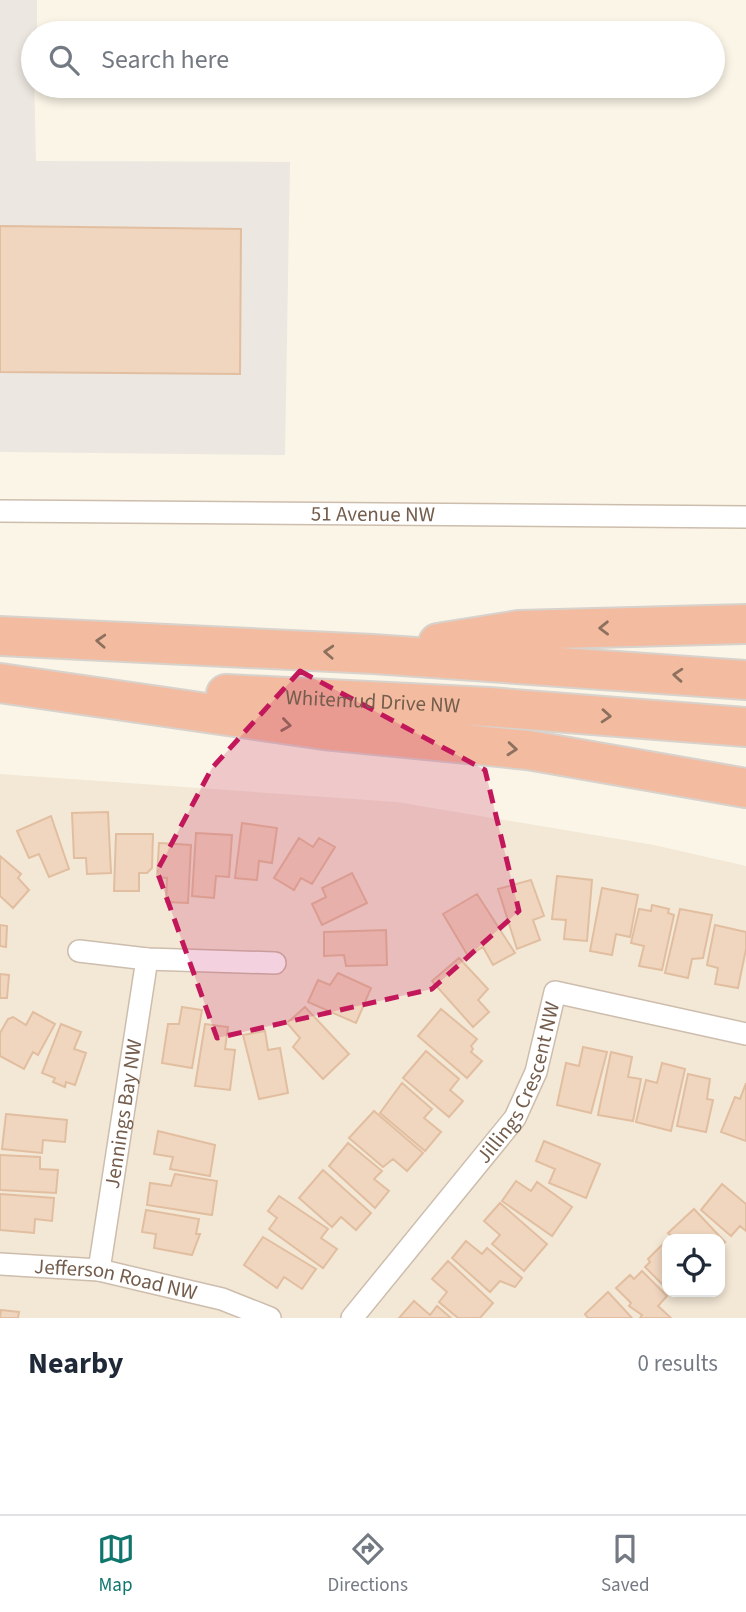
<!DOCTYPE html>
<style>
:root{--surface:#fff;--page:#f6f6f7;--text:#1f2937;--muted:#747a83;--line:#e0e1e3;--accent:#0f766e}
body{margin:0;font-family:"Source Sans 3",sans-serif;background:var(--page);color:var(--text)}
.controls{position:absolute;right:21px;bottom:21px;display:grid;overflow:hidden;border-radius:14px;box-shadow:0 4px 10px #0003}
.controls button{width:63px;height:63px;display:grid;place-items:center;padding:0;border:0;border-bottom:2px solid var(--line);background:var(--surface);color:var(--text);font:35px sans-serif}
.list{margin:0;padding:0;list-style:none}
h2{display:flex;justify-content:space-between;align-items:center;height:91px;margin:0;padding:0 28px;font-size:30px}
h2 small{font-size:23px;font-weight:400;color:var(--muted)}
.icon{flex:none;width:38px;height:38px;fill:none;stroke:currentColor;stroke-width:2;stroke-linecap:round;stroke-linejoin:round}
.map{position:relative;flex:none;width:746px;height:1318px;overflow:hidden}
.search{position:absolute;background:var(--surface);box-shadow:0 4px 10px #0003;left:21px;right:21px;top:21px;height:77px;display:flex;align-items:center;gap:18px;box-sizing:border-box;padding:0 24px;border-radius:38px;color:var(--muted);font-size:26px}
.sheet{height:196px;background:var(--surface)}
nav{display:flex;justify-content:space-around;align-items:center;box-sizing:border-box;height:98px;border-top:2px solid var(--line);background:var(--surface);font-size:19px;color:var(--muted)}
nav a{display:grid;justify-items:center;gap:4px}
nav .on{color:var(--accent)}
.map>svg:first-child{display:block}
.residential{fill:#f3e7d5;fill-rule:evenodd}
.industrial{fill:#ece7e0}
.building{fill:#f0d6bf;stroke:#e2bea0;stroke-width:2}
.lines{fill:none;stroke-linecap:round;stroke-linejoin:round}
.street-casing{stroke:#cdbdad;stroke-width:24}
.highway-casing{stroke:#d8d2cd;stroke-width:42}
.street{stroke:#fff;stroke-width:21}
.highway{stroke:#f3bca0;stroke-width:38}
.oneway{stroke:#8d705d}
.marked{fill:#c2185b;fill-opacity:0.2;stroke:#c2185b;stroke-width:5;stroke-dasharray:14 9;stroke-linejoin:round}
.labels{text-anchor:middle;stroke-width:7;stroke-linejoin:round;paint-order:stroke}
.street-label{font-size:21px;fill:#745d4c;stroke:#fef9ed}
</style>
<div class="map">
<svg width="746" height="1318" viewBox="0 0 746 1318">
<rect width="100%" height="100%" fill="#fbf5e7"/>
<path class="residential" d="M0,774L397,802L654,845L746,866V1318H0ZM667,1239H720V1292H667Z"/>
<path class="industrial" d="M0,0H37V33H33L36,161L290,162L285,455L0,452Z"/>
<path class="building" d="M0,226L241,229L240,374L0,372Z
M108,812L111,873L87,874L86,858H74L72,813Z
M51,816L69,869L49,877L39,854L29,858L17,831Z
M242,823L277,828L272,863L259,861L257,880L235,878Z
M196,833L232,835L229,877L216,876L214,898L192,896Z
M116,834H153L152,868L147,873H139V891H114Z
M299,838L313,847L319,838L335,847L312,884L301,878L294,890L274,878Z
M159,843L191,845L188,903L166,902L167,878L157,877Z
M0,856L21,874L18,878L29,890L13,908L0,896Z
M352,873L367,903L322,925L312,904L326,897L322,888Z
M557,876L592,880L587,941L564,939L566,920L552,919Z
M531,880L544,916L533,920L540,940L517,949L498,889Z
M602,888L638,895L630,937L616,934L612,955L590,951Z
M477,894L515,953L493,965L483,947L468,956L443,914Z
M652,905L669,909L668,913L674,915L662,970L639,966L644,946L631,943L639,909L651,911Z
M680,909L712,915L703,958L692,959L688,978L665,973Z
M0,925L7,926L6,947L0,946Z
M715,925L746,932V949L738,988L715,984L718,968L707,965Z
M386,930L387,965L346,966L344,955L324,956V932Z
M459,958L488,989L478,1000L489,1012L473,1027L432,981Z
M338,973L371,988L356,1023L308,1002L318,980L330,985Z
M0,974L9,975L7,998H0Z
M182,1007L202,1010L192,1068L162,1063L168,1024H179Z
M305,1007L349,1054L323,1079L293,1047L300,1038L287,1023Z
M441,1009L477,1039L471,1046L473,1049L471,1052L482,1061L467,1078L418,1036Z
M33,1012L55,1024L38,1055L33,1052L24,1069L0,1056V1033L8,1019L13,1017L26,1025Z
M61,1024L81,1032L74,1049L86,1053L75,1085L66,1082L65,1087L53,1082L55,1078L42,1073Z
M205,1024L228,1027L225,1049L235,1050L230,1090L195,1086Z
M265,1031L268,1050L280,1048L288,1093L259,1099L243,1035Z
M583,1047L607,1052L591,1113L557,1105L566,1063L579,1066Z
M426,1051L459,1079L450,1090L463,1101L449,1117L403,1078Z
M611,1052L632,1057L628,1077L641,1079L633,1121L598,1115Z
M662,1063L685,1069L671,1131L636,1122L646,1080L657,1083Z
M688,1074L710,1079L707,1099L713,1100L706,1132L677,1126Z
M402,1083L432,1109L424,1118L441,1132L425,1151L380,1113Z
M746,1083V1141L721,1132L735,1097L740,1099Z
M374,1111L423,1153L407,1171L393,1159L383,1167L349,1138Z
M6,1114L67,1120L65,1142L43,1140L42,1153L2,1149Z
M158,1131L215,1145L210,1176L170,1169L173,1157L154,1154Z
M544,1141L600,1164L586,1198L549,1183L555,1169L536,1161Z
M348,1143L382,1171L374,1179L389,1191L375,1208L329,1166Z
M0,1155L40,1157V1169L58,1170L56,1193L0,1190Z
M323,1170L371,1213L356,1230L341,1217L332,1227L299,1198Z
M175,1174L217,1181L212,1215L147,1205L150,1183L171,1186Z
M516,1181L531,1191L537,1182L572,1207L552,1236L502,1201Z
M722,1184L746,1204V1231L740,1226L731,1236L701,1210Z
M0,1194L54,1198L52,1221L35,1219L34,1233L0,1230Z
M279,1196L328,1229L321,1238L337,1249L323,1268L269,1229L277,1218L268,1211Z
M500,1203L547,1244L524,1271L492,1244L500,1235L484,1221Z
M694,1209L725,1242L720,1247V1239H674L668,1233Z
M146,1210L199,1219L196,1234H200L192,1255L154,1248L156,1234L142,1232Z
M263,1237L316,1269L302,1289L284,1277L277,1288L244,1265Z
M667,1240V1289L645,1267L650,1262L648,1259Z
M466,1241L482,1254L487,1248L522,1278L515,1287L500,1281L490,1292L452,1258Z
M448,1261L493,1303L480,1318H458L439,1302L447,1292L432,1279Z
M642,1271L667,1296L658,1306L671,1318H640L642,1315L629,1306L631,1303L616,1288L630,1275L634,1279Z
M608,1292L632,1318H588L585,1314Z
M414,1301L430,1315L437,1306L451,1318H399Z
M1,1310L19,1312L18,1318H0Z"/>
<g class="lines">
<defs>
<g id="street">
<path id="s1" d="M0,511L746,517"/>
<path d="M79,951L147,959L275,963"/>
<path id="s2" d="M0,1264L99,1270L222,1299L270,1318"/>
<path id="s3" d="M99,1270L147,959"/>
<path id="s4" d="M352,1318L515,1118L536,1072L555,992L746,1034"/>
</g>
<g id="highway">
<path d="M0,636L373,654L746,680"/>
<path d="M438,643L519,630L746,624"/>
<path d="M0,683L324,730L528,750L746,788"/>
<path id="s5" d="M226,694L489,707L746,727"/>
</g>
</defs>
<use href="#street" class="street-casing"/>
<use href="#highway" class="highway-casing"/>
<use href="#street" class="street"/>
<use href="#highway" class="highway"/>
</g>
<defs><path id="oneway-chevron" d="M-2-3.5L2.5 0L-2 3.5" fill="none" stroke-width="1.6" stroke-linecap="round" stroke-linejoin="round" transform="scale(1.75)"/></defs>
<g class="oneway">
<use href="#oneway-chevron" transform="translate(604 628) rotate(179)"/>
<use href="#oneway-chevron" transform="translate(101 641) rotate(-177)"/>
<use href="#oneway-chevron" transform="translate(329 652) rotate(-177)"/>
<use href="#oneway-chevron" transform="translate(678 675) rotate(-176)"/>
<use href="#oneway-chevron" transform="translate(606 716) rotate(4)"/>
<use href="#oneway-chevron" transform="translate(286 725) rotate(8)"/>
<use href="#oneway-chevron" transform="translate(512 749) rotate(5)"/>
</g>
<path class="marked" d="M300,671L485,770L519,911L432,989L217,1038L157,871L212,768Z"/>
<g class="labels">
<g class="street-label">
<text dy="7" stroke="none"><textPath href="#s1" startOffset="373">51 Avenue NW</textPath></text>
<text dy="7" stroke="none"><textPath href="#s5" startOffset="147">Whitemud Drive NW</textPath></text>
<text dy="7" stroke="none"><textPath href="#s4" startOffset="292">Jillings Crescent NW</textPath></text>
<text dy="7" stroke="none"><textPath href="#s3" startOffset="158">Jennings Bay NW</textPath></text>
<text dy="7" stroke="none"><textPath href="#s2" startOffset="117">Jefferson Road NW</textPath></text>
</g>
</g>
</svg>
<div class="controls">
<button><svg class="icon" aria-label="locate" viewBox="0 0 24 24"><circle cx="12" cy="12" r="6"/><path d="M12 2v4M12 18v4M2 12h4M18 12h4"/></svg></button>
</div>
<div class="search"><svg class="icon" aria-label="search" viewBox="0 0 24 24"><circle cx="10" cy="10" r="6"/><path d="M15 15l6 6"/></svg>Search here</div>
</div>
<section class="sheet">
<h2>Nearby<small>0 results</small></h2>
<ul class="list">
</ul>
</section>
<nav>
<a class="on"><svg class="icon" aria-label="map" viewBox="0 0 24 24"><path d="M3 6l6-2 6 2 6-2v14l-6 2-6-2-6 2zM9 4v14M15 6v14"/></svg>Map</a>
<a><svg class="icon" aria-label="directions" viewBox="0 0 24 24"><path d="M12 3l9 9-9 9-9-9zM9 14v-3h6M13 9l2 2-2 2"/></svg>Directions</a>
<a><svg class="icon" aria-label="saved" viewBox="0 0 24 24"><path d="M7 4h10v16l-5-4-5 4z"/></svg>Saved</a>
</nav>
